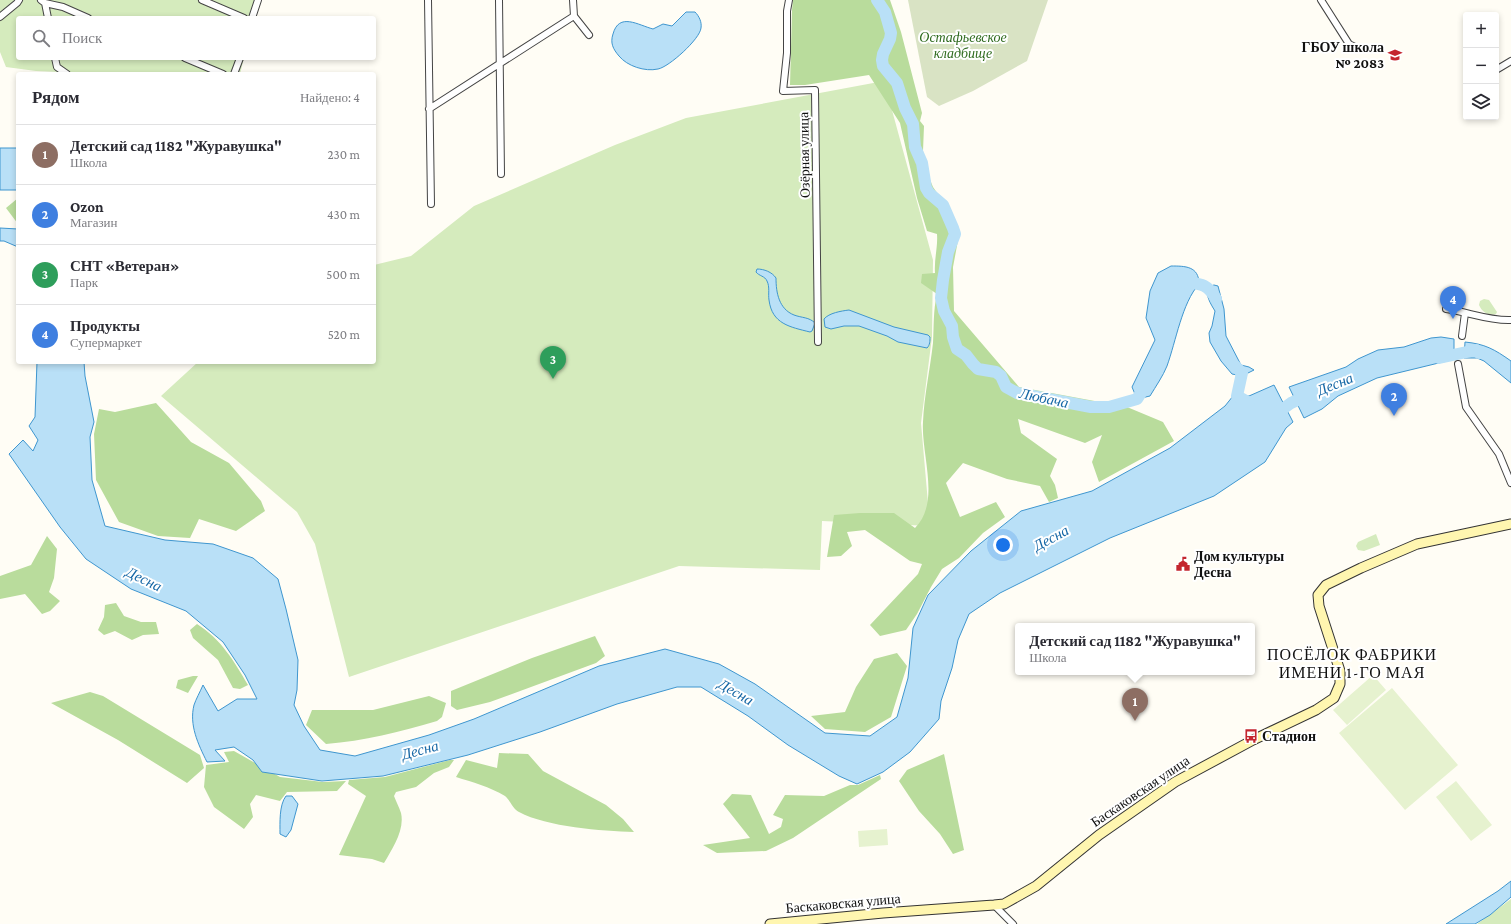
<!DOCTYPE html>
<html lang="ru">
<meta charset="utf-8">
<style>
:root{--surface:#fff;--page:#f2f2f3;--text:#2b2b33;--muted:#7c7c81;--line:#e1e1e2;--accent:#7c3aed}
body{margin:0;font-family:"Crimson Pro",serif;background:var(--page);color:var(--text)}
.controls{position:absolute;right:12px;top:12px;display:grid;overflow:hidden;border-radius:4px;box-shadow:0 2px 6px #0003}
.controls button{width:36px;height:36px;display:grid;place-items:center;padding:0;border:0;border-bottom:1px solid var(--line);background:var(--surface);color:var(--text);font:20px sans-serif}
.you{position:absolute;left:1003px;top:545px;width:14px;height:14px;margin:-10px;border:3px solid #fff;border-radius:50%;background:#1a73e8;box-shadow:0 0 0 6px #1a73e833}
.badge{display:grid;place-items:center;width:26px;height:26px;border-radius:50%;background:var(--accent);color:#fff;font-size:13px;font-weight:700}
.pin{position:absolute;translate:-50% -33px;filter:drop-shadow(0 1px 2px #0008)}
.pin::after{content:'';position:absolute;top:21px;width:14px;height:12px;background:inherit;clip-path:polygon(0 0,100% 0,50% 100%)}
.popup{position:absolute;left:1015px;top:623px;width:240px;height:52px;box-sizing:border-box;display:grid;place-content:center;border-radius:4px;background:var(--surface);filter:drop-shadow(0 1px 3px #0005);font-size:13px;white-space:nowrap;color:var(--muted)}
.popup b{font-size:15px;color:var(--text)}
.popup::after{content:'';position:absolute;left:50%;top:100%;margin-left:-8px;border:8px solid transparent;border-top-color:var(--surface)}
.list{margin:0;padding:0;list-style:none}
h2{display:flex;justify-content:space-between;align-items:center;height:52px;margin:0;padding:0 16px;font-size:17px}
h2 small{font-size:13px;font-weight:400;color:var(--muted)}
.list li{display:grid;grid-template-columns:26px 1fr auto;gap:12px;align-items:center;box-sizing:border-box;height:60px;padding:0 16px;border-top:1px solid var(--line)}
.list b{display:block;font-size:15px;white-space:nowrap}
.list p{margin:0;font-size:13px;white-space:nowrap;color:var(--muted)}
.list em{font-size:13px;font-style:normal;color:var(--muted)}
.icon{flex:none;width:22px;height:22px;fill:none;stroke:currentColor;stroke-width:2;stroke-linecap:round;stroke-linejoin:round}
.map{position:relative;flex:none;width:1511px;height:924px;overflow:hidden}
.search{position:absolute;background:var(--surface);box-shadow:0 2px 6px #0003;left:16px;top:16px;width:360px;height:44px;display:flex;align-items:center;gap:10px;box-sizing:border-box;padding:0 14px;border-radius:4px;color:var(--muted);font-size:15px}
.panel{position:absolute;background:var(--surface);box-shadow:0 2px 6px #0003;left:16px;top:72px;width:360px;height:292px;border-radius:4px}
.map>svg:first-child{display:block}
.green{fill:#d5ebbd}
.forest{fill:#b9dc9c}
.cemetery{fill:#d9e3c4}
.pitch{fill:#e6f2cf}
.water{fill:#b9e0f7;stroke:#3f96cf}
.lines{fill:none;stroke-linecap:round;stroke-linejoin:round}
.river{stroke:#b9e0f7;stroke-width:12}
.street-casing{stroke:#444;stroke-width:8}
.secondary-casing{stroke:#333;stroke-width:11}
.street{stroke:#fff;stroke-width:6}
.secondary{stroke:#fff6b0;stroke-width:9}
.labels{text-anchor:middle;stroke-width:4;stroke-linejoin:round;paint-order:stroke}
.park-label{font-size:14px;font-style:italic;fill:#2f6b1f;stroke:#fff}
.poi-label{font-size:14px;font-weight:bold;fill:#111;stroke:#fff;text-anchor:start}
.street-label{font-size:14px;fill:#111;stroke:#fff}
.water-label{font-size:15px;font-style:italic;fill:#1768a6;stroke:#fff}
.quarter-label{font-size:16px;letter-spacing:1px;fill:#111;stroke:#fff}
</style>
<div class="map">
<svg width="1511" height="924" viewBox="0 0 1511 924">
<rect width="100%" height="100%" fill="#fffdf5"/>
<path class="green" d="M0,0H261L256,18H18V58H244L240,74H62L59,72L36,71L6,67L0,52Z
M884,81L933,260L932,337L921,423L930,526L822,521L820,570L679,566L349,677L315,544L297,512L161,396L198,362H374V265L411,256L474,206L615,145L686,118Z
M1484,299L1489,300L1497,312L1496,314C1488,316 1482,312 1479,305L1480,301Z
M1376,534L1380,545L1364,551L1358,550L1356,546L1358,542Z
M1511,899V924H1477Z"/>
<path class="forest" d="M793,0H890L901,32L922,113L920,121L924,126L923,151L926,170L933,187L955,219L959,235L953,267L954,311L1019,387L1127,407L1163,422L1174,441L1099,482L1092,462L1102,435L1085,443L1018,419L1021,433L1057,459L1050,476L1055,485L1058,498L1049,502L1040,486L1007,479L963,463L946,483L960,517L996,502L1005,517L983,533L959,558L942,569L931,587L917,614L906,630L880,636L870,625L918,574L922,564L910,561L865,530L847,532L852,546L841,556L827,557L834,515L860,513H894L915,528C941,502 921,455 923,422C924,396 930,370 933,343C934,327 933,311 937,294L921,283L922,274L935,273C934,259 938,247 937,234L927,231L917,198L900,123L869,75L805,85H790L792,10Z
M18,198V224L6,208Z
M156,403L191,442L229,463L261,501L265,511L236,531L199,519L190,538L158,536L119,522L96,480L94,434L99,409L115,412Z
M47,536L57,549L54,578L49,592L60,601L50,611L42,614L25,594L0,599V576L31,565Z
M116,603L124,616L141,622H156L159,634L143,635L132,640L115,631L104,635L98,630L104,617L105,605Z
M197,624C221,639 234,661 248,685L240,689L233,688L218,660L193,638L190,630Z
M595,636L605,656L596,663L490,702L457,710L451,706V691L532,658Z
M897,653L907,666L891,717L865,732L825,729L811,716L845,712L856,687L874,659Z
M193,676H198L188,693L176,688L178,680Z
M90,692L103,696L200,755L204,768L187,783L118,740L51,703Z
M429,696L446,703L442,717L437,721C400,732 364,741 326,744L306,725L312,710H373Z
M234,751L280,777L323,782L346,781L337,791L287,792L280,801L256,795L250,804L253,817L244,829L214,807L204,787L206,765L229,762L224,752Z
M499,753L528,754L543,771L606,805L623,819L634,832C602,831 547,827 519,812C513,809 510,800 505,796C490,787 472,782 456,777L466,760L497,768Z
M944,754L964,850L953,854L940,834L919,811L899,781L907,770Z
M450,760H454L449,767L434,773L416,787L396,792L394,796C396,801 399,807 401,813C405,830 392,849 384,863L372,859L339,855L366,796L348,784L349,780L385,777Z
M880,775L881,779L793,838L766,851L717,853L703,845L750,838L723,804L732,794L751,795L769,834L781,827L783,819L773,815L785,795L824,796L850,785H858Z"/>
<path class="cemetery" d="M908,0H1048L1027,61L973,91L939,106L927,97Z"/>
<path class="pitch" d="M1373,675L1386,690L1347,725L1333,710Z
M1392,688L1458,765L1405,810L1339,733Z
M1456,781L1492,825L1471,841L1436,797Z
M887,829L888,845L859,847L858,831Z"/>
<path class="water" d="M686,12H695C699,16 702,22 701,28C700,39 669,67 658,69C645,72 627,66 619,56C613,49 610,43 613,34C619,12 638,25 653,29L663,24L672,26Z
M0,148H18V190H0Z
M0,228L18,229V247L4,241H0Z
M1171,266C1185,266 1199,266 1199,284C1182,303 1176,341 1167,366C1163,376 1156,386 1150,396L1137,399L1132,387L1155,340L1146,318L1150,291L1158,273Z
M757,269C764,269 772,272 776,278C776,293 779,309 794,315C802,318 809,317 815,323L812,331L810,332C790,327 772,324 769,300C768,294 770,287 767,281C765,276 759,276 756,272Z
M1214,285L1218,286L1224,309L1226,336L1241,365L1249,367L1254,370L1242,376L1232,374L1221,361L1210,342L1209,333L1212,326L1215,311C1210,303 1206,296 1207,287Z
M849,310L894,327L928,335L930,337C930,341 930,345 927,348L898,342L887,336L859,326H844L831,329L825,327L824,319C829,313 841,311 849,310Z
M1441,337L1454,339V356L1451,360L1377,378L1338,396L1322,409L1304,418L1289,387L1346,367L1358,359L1378,350L1404,347L1431,338Z
M1465,342C1485,344 1494,349 1511,361V383L1484,361L1477,358H1464Z
M37,362H84L85,376L94,422L90,437L92,480L105,526L165,540L213,544L253,558L278,579L286,609L298,660L297,690L294,705L304,726L320,750L355,756L429,735L474,719L599,666L665,649L719,664L755,684L825,733L870,736L897,717L908,678L913,628L928,595L971,551L1021,511L1092,491L1170,448L1225,406L1233,396H1249L1274,385L1293,422L1286,428L1265,462L1214,496L1110,538L1000,593L969,614L958,640L952,668L941,701L939,719L910,752L883,772L857,784L839,776L788,745L748,716L701,687H677L617,704L540,732L468,755L383,776L322,781L262,772L253,760L234,747L215,750L225,761L207,762C198,744 189,725 194,705C196,699 200,692 203,685L218,711L237,699H257L245,675L223,642L186,611L131,589L86,559L60,527L9,454L23,440L33,451L38,440L29,426L35,417Z
M286,796H292L298,804L291,830L286,837L280,834C280,823 279,805 286,796Z
M1511,881V897L1490,915L1475,924H1446L1498,891Z"/>
<g class="lines">
<path class="river" d="M877,0L885,12L891,33L890,39L883,54L882,60L883,66L897,83L905,108L913,124L915,147L922,163L926,188L929,193L943,205L953,228L955,234L948,252L943,280L941,298L944,311L952,326L953,337L957,349L966,355L973,364L978,369L996,372L1001,376L1006,387L1017,393L1091,407H1109L1137,399L1146,385
M1184,282C1200,284 1207,283 1216,299
M1439,358L1476,350L1479,353
M1233,364L1242,373L1237,396L1246,401L1249,405
M1273,416L1291,403L1311,394"/>
<defs>
<path id="street" d="M41,0L45,3L48,18
M202,0L244,18
M428,0L431,204
M499,0L501,174
M789,0L787,11V53L783,91L815,90L818,342
M1321,0L1349,44L1357,48
M45,3L63,7L88,18
M574,16L589,35
M0,17L17,3L19,0
M252,18L258,0
M55,58L57,67L67,74
M185,58L223,74
M1496,70L1511,61
M234,74L240,58
M429,109L574,16L573,0
M1446,309C1468,312 1489,321 1511,320
M1462,336L1465,313
M1458,364L1466,407L1499,454L1511,483
M994,905L1013,924"/>
<path id="secondary" d="M770,924L883,913L994,905L1004,904L1036,886L1099,835L1175,782L1253,740L1316,710L1334,698L1340,684V671L1319,606L1318,595L1326,585L1361,568L1417,544L1511,524"/>
</defs>
<use href="#street" class="street-casing"/>
<use href="#secondary" class="secondary-casing"/>
<use href="#street" class="street"/>
<use href="#secondary" class="secondary"/>
</g>
<defs>
<symbol id="school-bare" viewBox="-9 -9 18 18"><path d="M0-5L7-2L0 1L-7-2ZM-4 1L0 2.5L4 1V4Q0 6-4 4Z" fill="#c4262e" stroke="#fff" stroke-width="2.5" paint-order="stroke"/></symbol>
<symbol id="civic-bare" viewBox="-9 -9 18 18"><path d="M-.6-6.5H3V-4.5H.6V-3L4-1V1h2V6H-6V1h2V-1L-.6-3ZM-1.2 2.5V6h2.4V2.5Z" fill="#c4262e" stroke="#fff" stroke-width="2.5" paint-order="stroke"/></symbol>
<symbol id="bus-bare" viewBox="-9 -9 18 18"><path d="M-5-6H5V4H4V6H2V4H-2V6H-4V4H-5ZM-3.5-4V0h7V-4ZM-3.5 1.2v1.5H-2V1.2ZM2 1.2v1.5H3.5V1.2Z" fill="#c4262e" stroke="#fff" stroke-width="2.5" paint-order="stroke"/></symbol>
</defs>
<g fill-rule="evenodd">
<use href="#school-bare" x="1385" y="45" width="20" height="20"/>
<use href="#civic-bare" x="1173" y="554" width="20" height="20"/>
<use href="#bus-bare" x="1241" y="726" width="20" height="20"/>
</g>
<g class="labels">
<g class="park-label">
<text x="963" y="42">Остафьевское<tspan x="963" dy="16">кладбище</tspan></text>
</g>
<g class="poi-label">
<text x="1384" y="52" text-anchor="end">ГБОУ школа<tspan x="1384" dy="16">№ 2083</tspan></text>
<text x="1194" y="561">Дом культуры<tspan x="1194" dy="16">Десна</tspan></text>
<text x="1262" y="741">Стадион</text>
</g>
<g class="street-label">
<text transform="translate(804 155) rotate(-91)" y="5">Озёрная улица</text>
<text transform="translate(1140 791) rotate(-34)" y="5">Баскаковская улица</text>
<text transform="translate(843 903) rotate(-5)" y="5">Баскаковская улица</text>
</g>
<g class="water-label">
<text transform="translate(1335 384) rotate(-22)" y="5">Десна</text>
<text transform="translate(1044 398) rotate(12)" y="5">Любача</text>
<text transform="translate(1051 538) rotate(-28)" y="5">Десна</text>
<text transform="translate(144 579) rotate(26)" y="5">Десна</text>
<text transform="translate(736 692) rotate(30)" y="5">Десна</text>
<text transform="translate(420 750) rotate(-15)" y="5">Десна</text>
</g>
<g class="quarter-label">
<text x="1352" y="660">ПОСЁЛОК ФАБРИКИ<tspan x="1352" dy="18">ИМЕНИ 1-ГО МАЯ</tspan></text>
</g>
</g>
</svg>
<div class="controls">
<button>+</button>
<button>−</button>
<button><svg class="icon" aria-label="layers" viewBox="0 0 24 24"><path d="M12 4l9 5-9 5-9-5zM3 14l9 5 9-5"/></svg></button>
</div>
<div class="you"></div>
<div class="pin badge" style="left:1135px;top:721px;background:#8d6e63">1</div>
<div class="popup"><b>Детский сад 1182 &quot;Журавушка&quot;</b>Школа</div>
<div class="pin badge" style="left:1394px;top:416px;background:#3f7fe0">2</div>
<div class="pin badge" style="left:553px;top:379px;background:#2e9e5b">3</div>
<div class="pin badge" style="left:1453px;top:319px;background:#3f7fe0">4</div>
<div class="search"><svg class="icon" aria-label="search" viewBox="0 0 24 24"><circle cx="10" cy="10" r="6"/><path d="M15 15l6 6"/></svg>Поиск</div>
<section class="panel">
<h2>Рядом<small>Найдено: 4</small></h2>
<ul class="list">
<li><span class="badge" style="background:#8d6e63">1</span><div><b>Детский сад 1182 &quot;Журавушка&quot;</b><p>Школа</p></div><em>230 m</em></li>
<li><span class="badge" style="background:#3f7fe0">2</span><div><b>Ozon</b><p>Магазин</p></div><em>430 m</em></li>
<li><span class="badge" style="background:#2e9e5b">3</span><div><b>СНТ «Ветеран»</b><p>Парк</p></div><em>500 m</em></li>
<li><span class="badge" style="background:#3f7fe0">4</span><div><b>Продукты</b><p>Супермаркет</p></div><em>520 m</em></li>
</ul>
</section>
</div>
